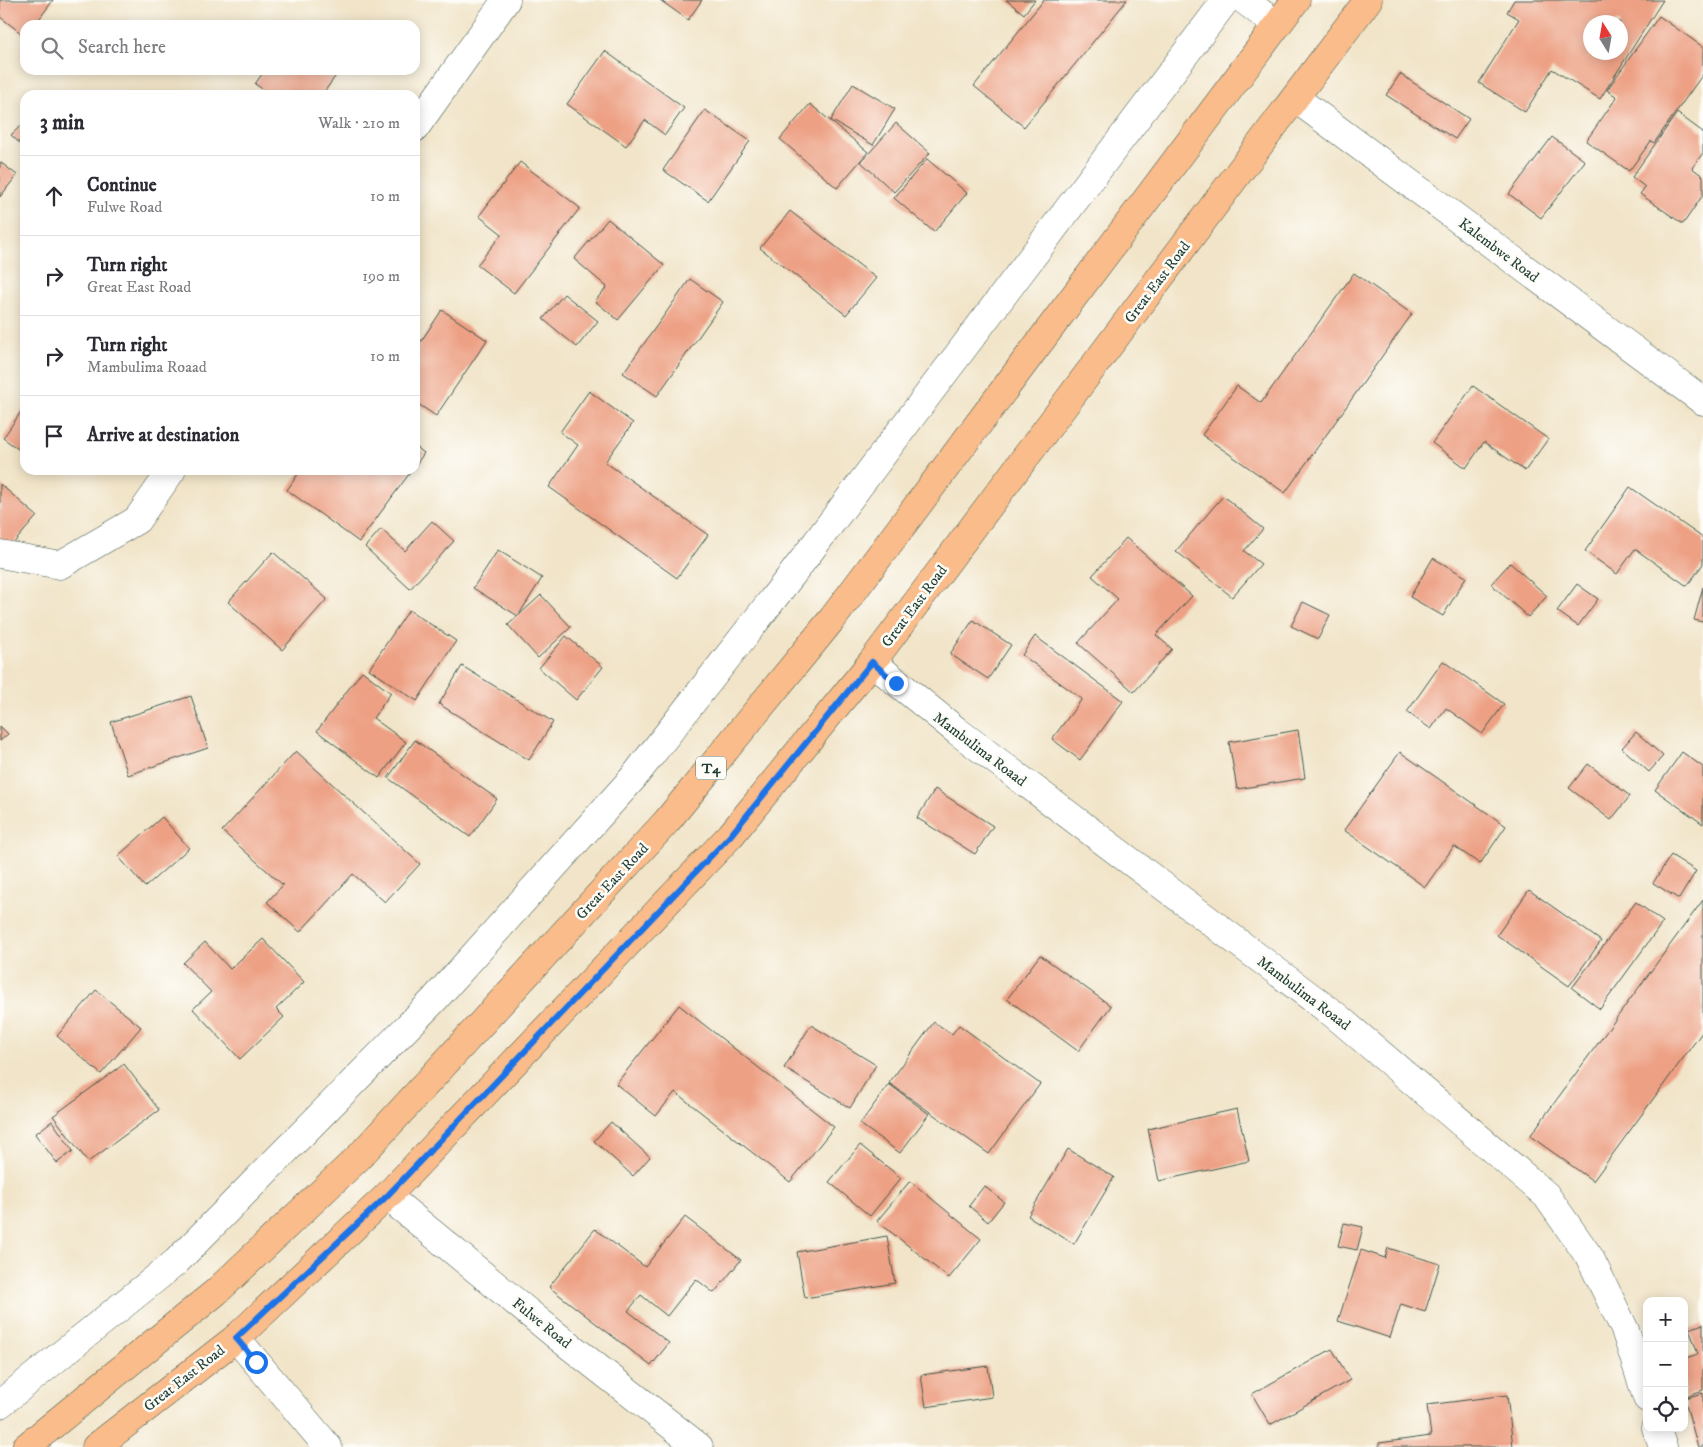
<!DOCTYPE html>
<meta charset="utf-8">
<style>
:root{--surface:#fff;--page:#f2f2f3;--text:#2b2b33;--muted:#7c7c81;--line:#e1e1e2}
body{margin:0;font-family:"IM FELL DW Pica",serif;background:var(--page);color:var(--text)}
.controls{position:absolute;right:15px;bottom:15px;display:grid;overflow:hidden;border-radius:10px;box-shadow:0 2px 12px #0003}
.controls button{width:45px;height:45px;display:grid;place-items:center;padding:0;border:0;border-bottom:1px solid var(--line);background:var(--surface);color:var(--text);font:25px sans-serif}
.compass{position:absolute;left:1583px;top:15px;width:45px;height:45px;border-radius:50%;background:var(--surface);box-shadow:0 2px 12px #0003;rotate:349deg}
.stop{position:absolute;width:15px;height:15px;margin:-11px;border:4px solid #1a73e8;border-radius:50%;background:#fff}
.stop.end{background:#1a73e8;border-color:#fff;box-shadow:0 1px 5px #0008}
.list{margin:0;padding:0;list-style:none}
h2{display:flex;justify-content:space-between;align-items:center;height:65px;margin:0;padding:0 20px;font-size:21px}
h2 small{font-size:16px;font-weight:400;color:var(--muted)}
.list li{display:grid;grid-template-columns:32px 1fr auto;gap:15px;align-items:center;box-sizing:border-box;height:80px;padding:0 20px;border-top:1px solid var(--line)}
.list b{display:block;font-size:19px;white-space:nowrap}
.list p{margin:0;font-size:16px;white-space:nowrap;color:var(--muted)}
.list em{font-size:16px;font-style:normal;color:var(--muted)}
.icon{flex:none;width:28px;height:28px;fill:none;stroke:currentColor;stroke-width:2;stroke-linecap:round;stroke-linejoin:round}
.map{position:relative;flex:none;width:1703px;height:1447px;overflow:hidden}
.search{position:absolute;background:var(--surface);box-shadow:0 2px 12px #0003;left:20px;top:20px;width:400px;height:55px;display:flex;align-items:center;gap:12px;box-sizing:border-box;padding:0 18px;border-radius:15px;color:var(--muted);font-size:19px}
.panel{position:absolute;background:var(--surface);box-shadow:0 2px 12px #0003;left:20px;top:90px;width:400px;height:385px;border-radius:15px}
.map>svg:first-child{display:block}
.building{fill:#eda084;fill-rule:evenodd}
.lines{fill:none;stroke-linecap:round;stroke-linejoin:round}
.minor-casing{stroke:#3e564a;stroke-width:29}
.primary-casing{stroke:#3e564a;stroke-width:29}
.minor{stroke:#fff;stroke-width:28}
.primary{stroke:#f9bc8a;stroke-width:28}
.route{stroke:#1a73e8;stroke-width:6}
.labels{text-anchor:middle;stroke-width:5;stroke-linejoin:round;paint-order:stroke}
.shield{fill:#fdfcf7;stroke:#62766e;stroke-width:1}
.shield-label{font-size:14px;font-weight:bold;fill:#1f3d34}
.street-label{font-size:15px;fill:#1f3d34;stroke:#fdfcf7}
</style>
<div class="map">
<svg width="1703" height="1447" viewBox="0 0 1703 1447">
<rect width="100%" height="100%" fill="#fdfcf7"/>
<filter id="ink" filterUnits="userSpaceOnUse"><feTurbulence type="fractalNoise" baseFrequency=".02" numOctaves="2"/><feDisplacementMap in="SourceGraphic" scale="10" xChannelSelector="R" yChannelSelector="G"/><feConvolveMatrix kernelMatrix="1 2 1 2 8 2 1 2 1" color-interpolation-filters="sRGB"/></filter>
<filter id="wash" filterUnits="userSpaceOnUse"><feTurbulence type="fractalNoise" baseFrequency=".0096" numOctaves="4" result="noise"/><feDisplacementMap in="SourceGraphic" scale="20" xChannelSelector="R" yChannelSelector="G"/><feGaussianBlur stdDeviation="1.12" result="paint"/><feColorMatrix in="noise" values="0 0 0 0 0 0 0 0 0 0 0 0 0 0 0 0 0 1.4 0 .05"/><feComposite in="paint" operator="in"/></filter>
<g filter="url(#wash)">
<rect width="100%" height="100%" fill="#f1e4c8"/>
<g id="blocks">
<path class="building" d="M0,0H53L35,25H25V36L0,17Z
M660,0H702L688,20Z
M1006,0H1035L1024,14Z
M1044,0H1127L1024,127L974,86Z
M1514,0H1663L1600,99L1552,69L1525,112L1479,83L1519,19L1507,12ZM1590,22H1620V52H1590Z
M1659,16L1703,47V74L1654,143L1651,141L1629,171L1586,141L1617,97L1607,90Z
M605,51L684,108L665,135L645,120L626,146L567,104Z
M265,70H340L322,95H271L255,84Z
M1400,74L1469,119L1455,139L1386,95Z
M853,84L895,109L873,145L831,120Z
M810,104L868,152L837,188L780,139Z
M705,110L750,141L708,201L663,170Z
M1677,113L1703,132V153L1692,168L1703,176V195L1683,224L1640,194L1645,187L1632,177Z
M25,122V148L11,135Z
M896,123L930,153L894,192L861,162Z
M1552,137L1585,161L1541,218L1509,194Z
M927,159L967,193L934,232L894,198Z
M0,162L17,175L0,197Z
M520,162L580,208L514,293L477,265L502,234L479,216Z
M790,211L876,278L846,315L760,248Z
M608,219L664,265L618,320L595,301L607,287L574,259Z
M1354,273L1412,314L1285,493L1202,435L1237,386L1261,403Z
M690,279L723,302L657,396L623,373Z
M564,294L598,321L577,347L543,319Z
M442,310L487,340L436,416L415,402V350Z
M1473,386L1548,439L1525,471L1484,442L1466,468L1432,443Z
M589,391L633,423L605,462L708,535L677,578L549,487L578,445L560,432Z
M25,406V454L3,438Z
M415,446L424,453L415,466Z
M301,470H412L359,542L287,490Z
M0,484L37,516L6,552L0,546Z
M1630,487L1703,538V564L1687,586L1635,549L1617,574L1585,551Z
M1223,496L1263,529L1244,551L1261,564L1232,597L1176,551Z
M432,521L454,541L410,589L365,547L381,529L405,551Z
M1126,538L1192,596L1156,635L1172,649L1134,692L1078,643L1118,599L1092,576Z
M498,550L542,578L518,616L473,588Z
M273,552L327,599L282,650L228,602Z
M1433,558L1466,577L1443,616L1410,597Z
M1510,563L1547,596L1528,617L1491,584Z
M1577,584L1598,599L1578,626L1557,611Z
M1703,587V622L1694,620Z
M541,595L571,627L538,658L508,625Z
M1303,602L1330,615L1318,639L1291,626Z
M409,610L456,641L417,701L369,669Z
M973,620L1011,645L988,679L950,654Z
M566,636L603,667L576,700L539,668Z
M1035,636L1123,701L1080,760L1052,739L1082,699L1022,655Z
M1443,661L1504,704L1482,734L1446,708L1431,729L1407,712Z
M462,666L553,722L529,760L439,704Z
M362,671L391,693L373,718L406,742L379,778L317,731Z
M191,696L208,748L128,775L111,722Z
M0,726L8,734L0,741Z
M1298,730L1305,778L1237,789L1229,742Z
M1636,732L1663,756L1649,772L1622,748Z
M415,740L497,799L470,837L388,778Z
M296,751L420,864L385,902L353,874L300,932L267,902L283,885L222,831Z
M1400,752L1506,826L1480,864L1454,846L1425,887L1344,830Z
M1682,752L1703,767V824L1655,790Z
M1588,764L1630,796L1611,820L1569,788Z
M935,789L993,826L975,854L917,818Z
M162,817L189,848L145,887L118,856Z
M1671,855L1696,871L1679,899L1653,883Z
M1529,890L1601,941L1569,986L1497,935Z
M1703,900V1031L1593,1181L1530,1136Z
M1636,902L1663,922L1600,1009L1572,988Z
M263,939L304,982L276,1009L284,1017L240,1059L193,1009L211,992L183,963L205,942L230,969Z
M1040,955L1111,1006L1078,1051L1007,999Z
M96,990L141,1027L101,1074L57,1036Z
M679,1005L834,1127L790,1182L675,1092L656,1116L616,1084Z
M934,1022L952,1034L959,1025L1040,1084L989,1154L889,1083Z
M811,1025L876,1065L850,1108L784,1068Z
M124,1064L159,1110L88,1162L53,1116Z
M889,1084L929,1114L900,1153L860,1124Z
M1237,1109L1249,1161L1159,1181L1148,1129Z
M52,1121L73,1151L57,1163L35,1134Z
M611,1122L650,1157L633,1176L594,1141Z
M860,1145L901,1178L870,1216L829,1182Z
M1068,1149L1114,1177L1074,1244L1028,1216Z
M910,1181L981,1239L949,1278L877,1221Z
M984,1186L1004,1202L988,1222L969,1206Z
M685,1217L741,1260L714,1293L696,1279L667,1316L641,1295L628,1311L669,1343L651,1366L549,1287L595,1229L645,1267Z
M1344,1223L1363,1227L1357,1250L1338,1246Z
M887,1236L895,1283L805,1298L797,1252Z
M1388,1248L1440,1264L1425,1312L1401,1304L1390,1338L1338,1321L1361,1250L1385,1258Z
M1703,1324V1390L1684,1397V1359L1698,1354L1689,1329Z
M1332,1349L1350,1380L1270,1425L1252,1394Z
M988,1366L992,1397L926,1407L921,1375Z
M1703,1393V1447H1698L1684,1398Z
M1507,1395L1513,1447H1379V1443L1431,1436L1427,1405Z"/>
</g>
</g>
<g filter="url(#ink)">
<use href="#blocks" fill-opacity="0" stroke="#3e564a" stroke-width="1"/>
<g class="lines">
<defs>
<path id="minor" d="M1244,0L1277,25
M1295,98L1703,401
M415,128L506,0
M0,554L60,565L137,520L172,470
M872,662L957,731L1336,1016L1546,1195L1590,1258L1625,1330L1647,1398
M387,1196L557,1336L699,1447
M236,1338L328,1447
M0,1404L176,1262L433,1001L633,778L794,572L1226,0
M1656,1428L1663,1447"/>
<path id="primary" d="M26,1447L216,1292L359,1157L667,821L833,618L1296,0
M96,1447L236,1338L387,1196L730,836L872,662L1368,0"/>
</defs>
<use href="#minor" class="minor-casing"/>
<use href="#primary" class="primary-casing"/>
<use href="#minor" class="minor"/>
<use href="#primary" class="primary"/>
</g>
</g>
<g class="lines" filter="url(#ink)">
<path class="route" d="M256,1362L236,1338L387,1196L730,836L872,662L896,683"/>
</g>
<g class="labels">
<rect class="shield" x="696" y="756.5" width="30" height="23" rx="4"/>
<g class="shield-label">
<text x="711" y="773">T4</text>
</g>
<g class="street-label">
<text transform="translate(1499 250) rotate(37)" y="5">Kalembwe Road</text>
<text transform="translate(1157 282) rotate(-53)" y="5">Great East Road</text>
<text transform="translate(914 606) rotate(-53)" y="5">Great East Road</text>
<text transform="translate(980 749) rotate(37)" y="5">Mambulima Roaad</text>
<text transform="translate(612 881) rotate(-47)" y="5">Great East Road</text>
<text transform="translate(1304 993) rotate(37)" y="5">Mambulima Roaad</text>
<text transform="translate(542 1323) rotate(39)" y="5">Fulwe Road</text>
<text transform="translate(184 1378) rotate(-38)" y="5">Great East Road</text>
</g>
</g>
</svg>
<div class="controls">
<button>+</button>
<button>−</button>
<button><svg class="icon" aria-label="locate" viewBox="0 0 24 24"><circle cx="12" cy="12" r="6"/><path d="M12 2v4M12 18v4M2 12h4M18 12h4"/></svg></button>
</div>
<svg class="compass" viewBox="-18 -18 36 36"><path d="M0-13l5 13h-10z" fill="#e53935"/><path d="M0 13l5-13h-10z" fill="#7c7c81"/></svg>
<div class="stop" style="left:256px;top:1362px"></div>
<div class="stop end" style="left:896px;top:683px"></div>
<div class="search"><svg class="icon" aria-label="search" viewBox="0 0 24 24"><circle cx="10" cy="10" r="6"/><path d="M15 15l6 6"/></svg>Search here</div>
<section class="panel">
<h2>3 min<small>Walk · 210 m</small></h2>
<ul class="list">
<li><svg class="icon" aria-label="ahead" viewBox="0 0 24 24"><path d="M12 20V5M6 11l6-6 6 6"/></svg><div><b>Continue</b><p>Fulwe Road</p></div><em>10 m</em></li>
<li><svg class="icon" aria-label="right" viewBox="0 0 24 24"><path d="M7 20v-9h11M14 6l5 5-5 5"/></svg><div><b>Turn right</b><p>Great East Road</p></div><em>190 m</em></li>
<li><svg class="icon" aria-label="right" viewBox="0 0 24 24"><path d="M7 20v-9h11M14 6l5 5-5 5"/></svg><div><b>Turn right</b><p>Mambulima Roaad</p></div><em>10 m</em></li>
<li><svg class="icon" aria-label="arrive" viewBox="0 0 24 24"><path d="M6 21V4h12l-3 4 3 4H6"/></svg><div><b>Arrive at destination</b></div></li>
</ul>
</section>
</div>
